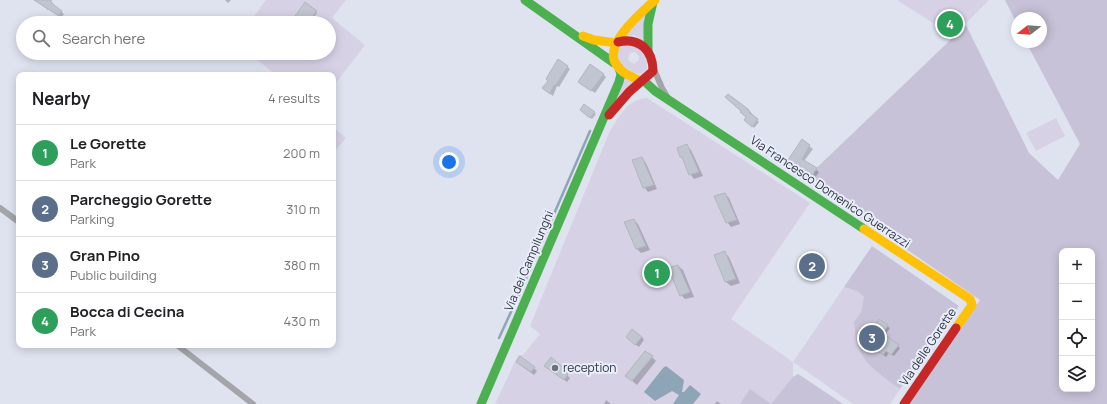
<!DOCTYPE html>
<meta charset="utf-8">
<style>
:root{--surface:#fff;--page:#f2f2f2;--text:#202124;--muted:#757577;--line:#e0e0e0;--accent:#6f727c}
body{margin:0;font-family:Manrope,sans-serif;background:var(--page);color:var(--text)}
.controls{position:absolute;right:12px;bottom:12px;display:grid;overflow:hidden;border-radius:8px;box-shadow:0 2px 10px #0003}
.controls button{width:36px;height:36px;display:grid;place-items:center;padding:0;border:0;border-bottom:1px solid var(--line);background:var(--surface);color:var(--text);font:20px sans-serif}
.compass{position:absolute;left:1011px;top:12px;width:36px;height:36px;border-radius:50%;background:var(--surface);box-shadow:0 2px 10px #0003;rotate:253deg}
.you{position:absolute;left:449px;top:162px;width:14px;height:14px;margin:-10px;border:3px solid #fff;border-radius:50%;background:#1a73e8;box-shadow:0 0 0 6px #1a73e833}
.badge{display:grid;place-items:center;width:26px;height:26px;border-radius:50%;background:var(--accent);color:#fff;font-size:13px;font-weight:700}
.pin{position:absolute;translate:-50% -50%;border:2px solid #fff;box-shadow:0 1px 4px #0006}
.list{margin:0;padding:0;list-style:none}
h2{display:flex;justify-content:space-between;align-items:center;height:52px;margin:0;padding:0 16px;font-size:17px}
h2 small{font-size:13px;font-weight:400;color:var(--muted)}
.list li{display:grid;grid-template-columns:26px 1fr auto;gap:12px;align-items:center;box-sizing:border-box;height:56px;padding:0 16px;border-top:1px solid var(--line)}
.list b{display:block;font-size:15px;white-space:nowrap}
.list p{margin:0;font-size:13px;white-space:nowrap;color:var(--muted)}
.list em{font-size:13px;font-style:normal;color:var(--muted)}
.icon{flex:none;width:22px;height:22px;fill:none;stroke:currentColor;stroke-width:2;stroke-linecap:round;stroke-linejoin:round}
.map{position:relative;flex:none;width:1107px;height:404px;overflow:hidden}
.search{position:absolute;background:var(--surface);box-shadow:0 2px 10px #0003;left:16px;top:16px;width:320px;height:44px;display:flex;align-items:center;gap:10px;box-sizing:border-box;padding:0 14px;border-radius:22px;color:var(--muted);font-size:15px}
.panel{position:absolute;background:var(--surface);box-shadow:0 2px 10px #0003;left:16px;top:72px;width:320px;height:276px;border-radius:8px}
.map>svg:first-child{display:block}
.green{fill:#d7d1e6;fill-rule:evenodd}
.forest{fill:#c8c2d8;fill-rule:evenodd}
.water{fill:#8ea5b7}
.shadow{fill:#0003}
.lines{fill:none;stroke-linecap:round;stroke-linejoin:round}
.stream{stroke:#8ea5b7;stroke-width:2.5}
.building{fill:#c0c5cf;stroke:#b2b6c0}
.street{stroke:#a4a5aa;stroke-width:6}
.fast{stroke:#4caf50;stroke-width:9}
.slow{stroke:#ffc107;stroke-width:9}
.jam{stroke:#c62828;stroke-width:9}
.poi-dot{fill:#6f727c;stroke:#e8edfb;stroke-width:1.5}
.labels{text-anchor:middle;stroke-width:4;stroke-linejoin:round;paint-order:stroke}
.street-label{font-size:12px;fill:#32353e;stroke:#e8edfb}
.poi-label{font-size:12px;fill:#32353e;stroke:#e8edfb;text-anchor:start}
</style>
<div class="map">
<svg width="1107" height="404" viewBox="0 0 1107 404">
<rect width="100%" height="100%" fill="#dfe3f0"/>
<path class="green" d="M266,0H346L332,18L365,45L333,87V75H276L249,53H329V23H249Z
M897,0H989L953,36Z
M646,12L643,41L635,35L626,36Z
M635,44L647,59V69L641,74L634,73L619,63L616,51L624,45ZM635,52L639,56V60L634,64L628,60L630,53Z
M625,76L635,82L613,102Z
M647,98L810,203L731,319L793,362L844,287L857,291L864,297L861,312L854,322C862,364 866,364 900,389L890,404H853L793,362V377L798,374L843,404H495L518,355H523L540,334L530,326L609,133C619,117 627,99 647,98Z
M1056,118L1065,136L1036,151L1026,133Z
M333,127L346,138L333,153Z"/>
<path class="forest" d="M1005,0H1107V404H908L980,300L805,179L966,25L1029,153L1058,180L1080,144L1026,42H1041V18H1017V24ZM1062,251H1092V389H1062Z
M872,246L959,306L900,389C871,368 856,360 854,322L861,312L864,297L857,291L844,287Z
M798,374L843,404H740L750,389L771,404L793,377Z"/>
<path class="water" d="M666,366L684,380L682,392H684L690,385L701,394L693,404H673L679,395L672,391L655,401L644,392L663,368Z"/>
<path class="shadow" d="M35,0H49L53,3L52,5L64,14L61,18L49,9L48,10Z
M225,0H231L228,3Z
M305,4L317,13L310,23H290Z
M271,53H286L280,60Z
M559,61L570,69L559,87L557,86L553,96L543,88L549,81Z
M603,74L606,77L595,93L582,84Z
M726,97L748,109L759,122L754,128L747,122V117Z
M585,106L596,114L592,119L581,110Z
M802,141L813,149L804,161L819,172L813,181L790,165Z
M687,146L691,150L703,176L694,179L690,174L685,161L681,157Z
M642,158L646,163L657,189L648,192L644,187Z
M725,194L729,198L740,224L731,227L727,222Z
M634,220L638,224L650,250L641,253L637,249Z
M724,252L729,257L740,283L731,286L726,282L715,255Z
M678,266L683,270L694,297L685,299L681,295Z
M880,321L890,328L885,335L900,348L894,356L889,353L886,357L865,341Z
M642,337L644,340L639,347L630,340Z
M652,357L656,361L637,385L631,380Z
M551,359L568,373L567,375L570,378L567,382L545,366Z
M520,365L534,368L537,371L534,375Z
M606,400L611,404H604Z
M717,401L721,404H715Z"/>
<g class="lines">
<path class="stream" d="M524,283L590,131
M499,338L522,288"/>
</g>
<path class="building" d="M34,0H52L50,2L62,11L59,16Z
M305,2L317,11L308,23H304L295,16Z
M558,59L568,66L556,85H554L550,94L542,88L548,81L546,79Z
M590,64L604,74L591,91L578,82Z
M728,94L748,109L750,113L758,119L752,127L744,120L746,117L740,112L741,111L725,97Z
M584,104L595,112L590,118L580,110Z
M802,139L810,145L802,159L817,168L810,179L786,163Z
M687,144L699,172L689,175L682,157H680L677,148Z
M642,157L654,185L643,188L632,160Z
M725,193L737,220L726,223L714,196Z
M634,219L646,246L636,249L624,222Z
M725,251L736,279L725,282L714,255Z
M678,265L690,292L680,296L668,268Z
M879,319L888,325L883,333L899,345L891,355L886,351L883,355L864,341Z
M632,329L642,337L635,345L626,337Z
M645,351L653,356L632,381L625,376Z
M520,356L535,367L531,372L516,362Z
M551,357L566,370L564,372L568,375L564,380L544,366Z"/>
<g class="lines">
<path class="street" d="M653,67L662,88L668,98
M0,208L19,222
M177,345L253,404"/>
<path class="fast" d="M525,0L614,63
M648,51V24L653,2
M643,80L655,91L864,229
M481,404L619,82L621,74L619,68"/>
<path class="slow" d="M583,36L594,40L617,43
M641,81C632,77 621,73 616,64C603,44 642,12 655,0
M864,229L970,299L972,305L956,328"/>
<path class="jam" d="M609,115L629,92L653,71C653,50 639,37 618,42
M904,404L956,328"/>
</g>
<circle class="poi-dot" cx="555" cy="368" r="4"/>
<g class="labels">
<g class="street-label">
<text transform="translate(830 192) rotate(34)" y="4">Via Francesco Domenico Guerrazzi</text>
<text transform="translate(529 261) rotate(-67)" y="4">Via dei Campilunghi</text>
<text transform="translate(928 347) rotate(-56)" y="4">Via delle Gorette</text>
</g>
<g class="poi-label">
<text x="563" y="372">reception</text>
</g>
</g>
</svg>
<div class="controls">
<button>+</button>
<button>−</button>
<button><svg class="icon" aria-label="locate" viewBox="0 0 24 24"><circle cx="12" cy="12" r="6"/><path d="M12 2v4M12 18v4M2 12h4M18 12h4"/></svg></button>
<button><svg class="icon" aria-label="layers" viewBox="0 0 24 24"><path d="M12 4l9 5-9 5-9-5zM3 14l9 5 9-5"/></svg></button>
</div>
<svg class="compass" viewBox="-18 -18 36 36"><path d="M0-13l5 13h-10z" fill="#e53935"/><path d="M0 13l5-13h-10z" fill="#757577"/></svg>
<div class="you"></div>
<div class="pin badge" style="left:657px;top:273px;background:#2e9e5b">1</div>
<div class="pin badge" style="left:812px;top:266px;background:#5c6f8a">2</div>
<div class="pin badge" style="left:872px;top:338px;background:#5c6f8a">3</div>
<div class="pin badge" style="left:950px;top:24px;background:#2e9e5b">4</div>
<div class="search"><svg class="icon" aria-label="search" viewBox="0 0 24 24"><circle cx="10" cy="10" r="6"/><path d="M15 15l6 6"/></svg>Search here</div>
<section class="panel">
<h2>Nearby<small>4 results</small></h2>
<ul class="list">
<li><span class="badge" style="background:#2e9e5b">1</span><div><b>Le Gorette</b><p>Park</p></div><em>200 m</em></li>
<li><span class="badge" style="background:#5c6f8a">2</span><div><b>Parcheggio Gorette</b><p>Parking</p></div><em>310 m</em></li>
<li><span class="badge" style="background:#5c6f8a">3</span><div><b>Gran Pino</b><p>Public building</p></div><em>380 m</em></li>
<li><span class="badge" style="background:#2e9e5b">4</span><div><b>Bocca di Cecina</b><p>Park</p></div><em>430 m</em></li>
</ul>
</section>
</div>
